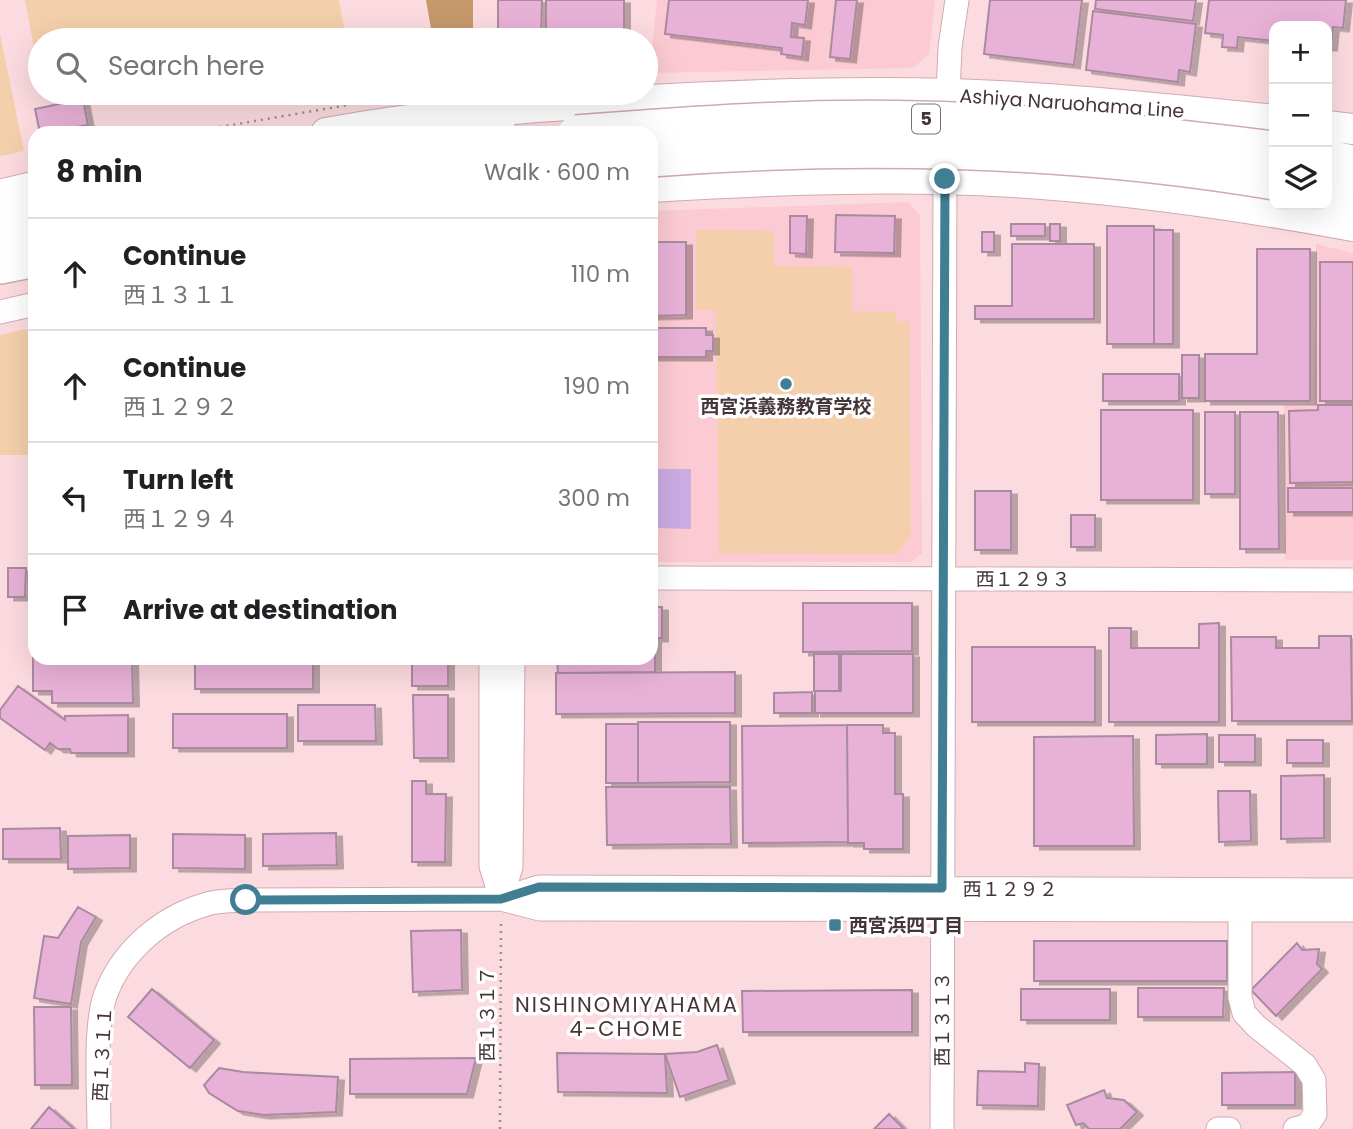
<!DOCTYPE html>
<meta charset="utf-8">
<style>
:root{--surface:#fff;--page:#f2f2f2;--text:#202124;--muted:#757577;--line:#e0e0e0}
body{margin:0;font-family:Poppins,"Noto Sans JP",sans-serif;background:var(--page);color:var(--text)}
.controls{position:absolute;right:21px;top:21px;display:grid;overflow:hidden;border-radius:14px;box-shadow:0 7px 28px #0002}
.controls button{width:63px;height:63px;display:grid;place-items:center;padding:0;border:0;border-bottom:2px solid var(--line);background:var(--surface);color:var(--text);font:35px sans-serif}
.stop{position:absolute;width:21px;height:21px;margin:-16px;border:5px solid #3f7e93;border-radius:50%;background:#fff}
.stop.end{background:#3f7e93;border-color:#fff;box-shadow:0 2px 7px #0008}
.list{margin:0;padding:0;list-style:none}
h2{display:flex;justify-content:space-between;align-items:center;height:91px;margin:0;padding:0 28px;font-size:30px}
h2 small{font-size:23px;font-weight:400;color:var(--muted)}
.list li{display:grid;grid-template-columns:46px 1fr auto;gap:21px;align-items:center;box-sizing:border-box;height:112px;padding:0 28px;border-top:2px solid var(--line)}
.list b{display:block;font-size:26px;white-space:nowrap}
.list p{margin:0;font-size:23px;white-space:nowrap;color:var(--muted)}
.list em{font-size:23px;font-style:normal;color:var(--muted)}
.icon{flex:none;width:38px;height:38px;fill:none;stroke:currentColor;stroke-width:2;stroke-linecap:round;stroke-linejoin:round}
.map{position:relative;flex:none;width:1353px;height:1129px;overflow:hidden}
.search{position:absolute;background:var(--surface);box-shadow:0 7px 28px #0002;left:28px;top:28px;width:630px;height:77px;display:flex;align-items:center;gap:18px;box-sizing:border-box;padding:0 24px;border-radius:38px;color:var(--muted);font-size:26px}
.panel{position:absolute;background:var(--surface);box-shadow:0 7px 28px #0002;left:28px;top:126px;width:630px;height:539px;border-radius:21px}
.map>svg:first-child{display:block}
.built{fill:#fbcad2}
.green{fill:#f4cfab}
.forest{fill:#c6986c}
.water{fill:#caace2}
.building{fill:#e8b1d7;stroke:#a98a9f;stroke-width:2;filter:url(#shadow)}
.lines{fill:none;stroke-linecap:round;stroke-linejoin:round}
.minor-casing{stroke:#d1aab0;stroke-width:25}
.major-casing{stroke:#d1aab0;stroke-width:32}
.highway-casing{stroke:#d1aab0;stroke-width:38}
.path{stroke:#a58c91;stroke-width:2.5;stroke-dasharray:2 5;stroke-linecap:butt}
.minor{stroke:#fff;stroke-width:23}
.major{stroke:#fff;stroke-width:30}
.highway{stroke:#fff;stroke-width:35}
.highway-bridge-casing{stroke:#d1aab0;stroke-width:38;stroke-linecap:butt}
.highway-bridge{stroke:#fff;stroke-width:35}
.route{stroke:#3f7e93;stroke-width:9}
.poi-dot{fill:#3f7e93;stroke:#fff;stroke-width:2.5}
.labels{text-anchor:middle;stroke-width:7;stroke-linejoin:round;paint-order:stroke}
.shield{fill:#fff;stroke:#7d7274;stroke-width:2}
.shield-label{font-size:18px;font-weight:bold;fill:#453538}
.street-label{font-size:19px;fill:#453538;stroke:#fff}
.poi-label{font-size:19px;font-weight:bold;fill:#453538;stroke:#fff}
.neighbourhood-label{font-size:21px;letter-spacing:2px;fill:#453538;stroke:#fff}
</style>
<div class="map">
<svg width="1353" height="1129" viewBox="0 0 1353 1129">
<defs>
<filter id="shadow"><feDropShadow dx="6" dy="3.5" stdDeviation="0" flood-color="#0004"/></filter>
</defs>
<rect width="100%" height="100%" fill="#fcdbe0"/>
<path class="built" d="M657,0H935L929,54L913,68L649,73Z
M909,202L920,216L922,553L911,562H651V211Z
M1316,244L1353,253V560H1285L1284,405L1314,404Z"/>
<path class="green" d="M25,0H339L346,38L335,40H40V80Z
M0,34L24,151L0,156Z
M696,230L774,231V266L852,267V311L896,312V321H909L911,535L896,554L719,553L716,311L696,310Z
M25,329L35,336V455H0V335Z"/>
<path class="forest" d="M426,0H473V40H433Z"/>
<path class="water" d="M656,469H691V529L656,528Z"/>
<path class="building" d="M498,0H542L541,40H498Z
M546,0H624V40H546Z
M669,0H808L805,25L792,23L791,37L804,38L802,57L781,54L782,48L665,34Z
M836,0H857L850,59L830,57Z
M990,0H1082L1074,65L984,54Z
M1096,0H1196L1193,21L1095,9Z
M1209,0H1346L1343,28L1333,27L1331,47H1327V26H1274V41L1238,37L1237,48L1222,47L1223,35L1205,33Z
M1093,11L1196,24L1190,72L1179,70L1178,82L1086,70Z
M83,99L88,125L40,133L35,109Z
M836,215L895,216L894,253L835,252Z
M790,216H807L806,254L790,253Z
M1011,224H1045V236H1011Z
M1050,224H1060V241H1050Z
M1107,226H1154V344H1107Z
M1154,230H1173V344H1154Z
M982,232H994V252H982Z
M651,242H686V315L651,316Z
M1012,244H1094V319H975V306H1012Z
M1257,249H1310V401H1205V354H1257Z
M1320,262H1353V401H1320Z
M651,328H706V335H713V351H706V357H651Z
M1182,355H1199V398H1182Z
M1103,374H1179V401H1103Z
M1318,405H1353V482L1290,483L1289,411L1318,410Z
M1101,410H1193V500H1101Z
M1205,412H1235V494H1205Z
M1240,412H1278L1279,549H1240Z
M1288,488H1353V512H1288Z
M975,491H1011V550H975Z
M1071,515H1095V547H1071Z
M8,568H26L25,597H8Z
M803,603H912V651L803,652Z
M651,607H662V638H655V672L558,673L557,658H651Z
M33,619H35V658H132L133,703H52V691H33Z
M1219,623V722H1109V628H1131V648H1199V624Z
M1319,636H1351L1352,721H1232L1231,637H1276V648H1319Z
M972,647H1095V722H972Z
M814,654H839V691H814Z
M841,654H913V713H815V691H841Z
M195,658H313V689H195Z
M412,658H448V686H412Z
M735,672V713L556,714V673Z
M18,686L65,720V716L128,715V753H71L70,749H58L50,743L45,750L0,718V710Z
M812,692V713H774V693Z
M413,695H448V758H414Z
M298,705H375L376,741H298Z
M173,714H287V748H173Z
M638,722H730V782L638,783Z
M606,724H638V783H606Z
M847,725H883V733H895V794H903V849H864V843H848Z
M847,725L848,842L743,843L742,726Z
M1207,734V764H1156V735Z
M1219,735H1255V762H1219Z
M1133,736L1134,846H1034V737Z
M1287,740H1323V763H1287Z
M1324,775V838L1281,839V776Z
M412,781H426V794H446L445,862H412Z
M606,787H730L731,844L607,845Z
M1218,791H1250L1251,841L1219,842Z
M60,828L61,859H3V829Z
M336,833L337,865L263,866V834Z
M173,834L245,835V869L173,868Z
M130,835V868L68,869V836Z
M78,907L96,917L81,942L71,1004L34,998L44,936L58,938Z
M461,930L462,990L413,992L411,931Z
M1034,941H1227V981H1034Z
M1297,943L1302,950L1319,949L1317,964L1322,969L1276,1016L1251,990Z
M1138,988H1224L1223,1017H1138Z
M152,989L214,1040L190,1068L128,1017Z
M1021,989H1110V1020H1021Z
M912,990V1032H743L742,991Z
M34,1007H71L72,1085H35Z
M717,1045L729,1080L680,1097L665,1054L697,1052Z
M557,1053L665,1054L667,1093L558,1092Z
M476,1058L467,1094H350V1059Z
M1025,1063L1039,1064L1038,1106L977,1105L978,1071L1025,1072Z
M219,1068L243,1072L338,1077L336,1112L264,1115L238,1111L209,1093L204,1085Z
M1295,1072V1105H1222V1073Z
M1104,1090L1107,1098L1124,1100L1137,1112L1120,1129H1089L1083,1123L1076,1125L1067,1105Z
M49,1107L74,1129H31Z
M889,1114L904,1129H874Z"/>
<g class="lines">
<defs>
<path id="minor" d="M948,94L950,47L957,0
M503,108V133
M0,191L35,183
M0,312L35,304
M651,578L1353,580
M491,658V866L501,899
M501,899L539,887L1353,890
M501,899L511,867L513,658
M1240,910V997L1244,1013L1256,1026L1305,1065L1314,1080L1315,1114L1307,1126L1295,1129
M99,1129C99,1092 94,1030 105,996C121,952 160,918 204,905C217,900 233,901 246,900L501,899L540,909L1353,910
M942,1129L945,179
M1218,1129H1229"/>
<path id="major" d="M1327,126L1353,129
M326,133C428,114 527,107 630,101C736,95 842,91 948,94C1057,97 1166,109 1274,120
M651,187C748,181 845,177 942,179C1080,182 1217,201 1353,226
M0,207L35,199"/>
<path id="highway" d="M1327,158L1353,163
M1327,190L1353,195
M0,234L35,226
M0,266L35,259"/>
</defs>
<use href="#minor" class="minor-casing"/>
<use href="#major" class="major-casing"/>
<use href="#highway" class="highway-casing"/>
<path class="path" d="M185,133L348,105
M500,1129L501,920"/>
<use href="#minor" class="minor"/>
<use href="#major" class="major"/>
<use href="#highway" class="highway"/>
<defs>
<path id="highway-bridge" d="M576,133C691,124 805,116 920,119C1039,121 1157,135 1274,149
M651,159C856,143 1071,148 1274,182"/>
</defs>
<use href="#highway-bridge" class="highway-bridge-casing"/>
<use href="#highway-bridge" class="highway-bridge"/>
</g>
<g class="lines">
<path class="route" d="M246,900L501,899L539,887L942,888L945,179"/>
</g>
<g class="poi-dot">
<circle cx="786" cy="384" r="7"/>
<rect x="828" y="918" width="14" height="14" rx="3.5"/>
</g>
<g class="labels">
<rect class="shield" x="912" y="104.5" width="28" height="29" rx="5"/>
<g class="shield-label">
<text x="926" y="125">5</text>
</g>
<g class="street-label">
<text transform="translate(1072 103) rotate(4)" y="7">Ashiya Naruohama Line</text>
<text x="1023" y="586">西１２９３</text>
<text x="1010" y="896">西１２９２</text>
<text transform="translate(487 1014) rotate(-90)" y="7">西１３１７</text>
<text transform="translate(942 1019) rotate(-90)" y="7">西１３１３</text>
<text transform="translate(102 1054) rotate(-87)" y="7">西１３１１</text>
</g>
<g class="poi-label">
<text x="786" y="413">西宮浜義務教育学校</text>
<text x="849" y="932" text-anchor="start">西宮浜四丁目</text>
</g>
<g class="neighbourhood-label">
<text x="627" y="1012">NISHINOMIYAHAMA<tspan x="627" dy="24">4-CHOME</tspan></text>
</g>
</g>
</svg>
<div class="controls">
<button>+</button>
<button>−</button>
<button><svg class="icon" aria-label="layers" viewBox="0 0 24 24"><path d="M12 4l9 5-9 5-9-5zM3 14l9 5 9-5"/></svg></button>
</div>
<div class="stop" style="left:246px;top:900px"></div>
<div class="stop end" style="left:945px;top:179px"></div>
<div class="search"><svg class="icon" aria-label="search" viewBox="0 0 24 24"><circle cx="10" cy="10" r="6"/><path d="M15 15l6 6"/></svg>Search here</div>
<section class="panel">
<h2>8 min<small>Walk · 600 m</small></h2>
<ul class="list">
<li><svg class="icon" aria-label="ahead" viewBox="0 0 24 24"><path d="M12 20V5M6 11l6-6 6 6"/></svg><div><b>Continue</b><p>西１３１１</p></div><em>110 m</em></li>
<li><svg class="icon" aria-label="ahead" viewBox="0 0 24 24"><path d="M12 20V5M6 11l6-6 6 6"/></svg><div><b>Continue</b><p>西１２９２</p></div><em>190 m</em></li>
<li><svg class="icon" aria-label="left" viewBox="0 0 24 24"><path d="M17 20v-9H6M10 6l-5 5 5 5"/></svg><div><b>Turn left</b><p>西１２９４</p></div><em>300 m</em></li>
<li><svg class="icon" aria-label="arrive" viewBox="0 0 24 24"><path d="M6 21V4h12l-3 4 3 4H6"/></svg><div><b>Arrive at destination</b></div></li>
</ul>
</section>
</div>
